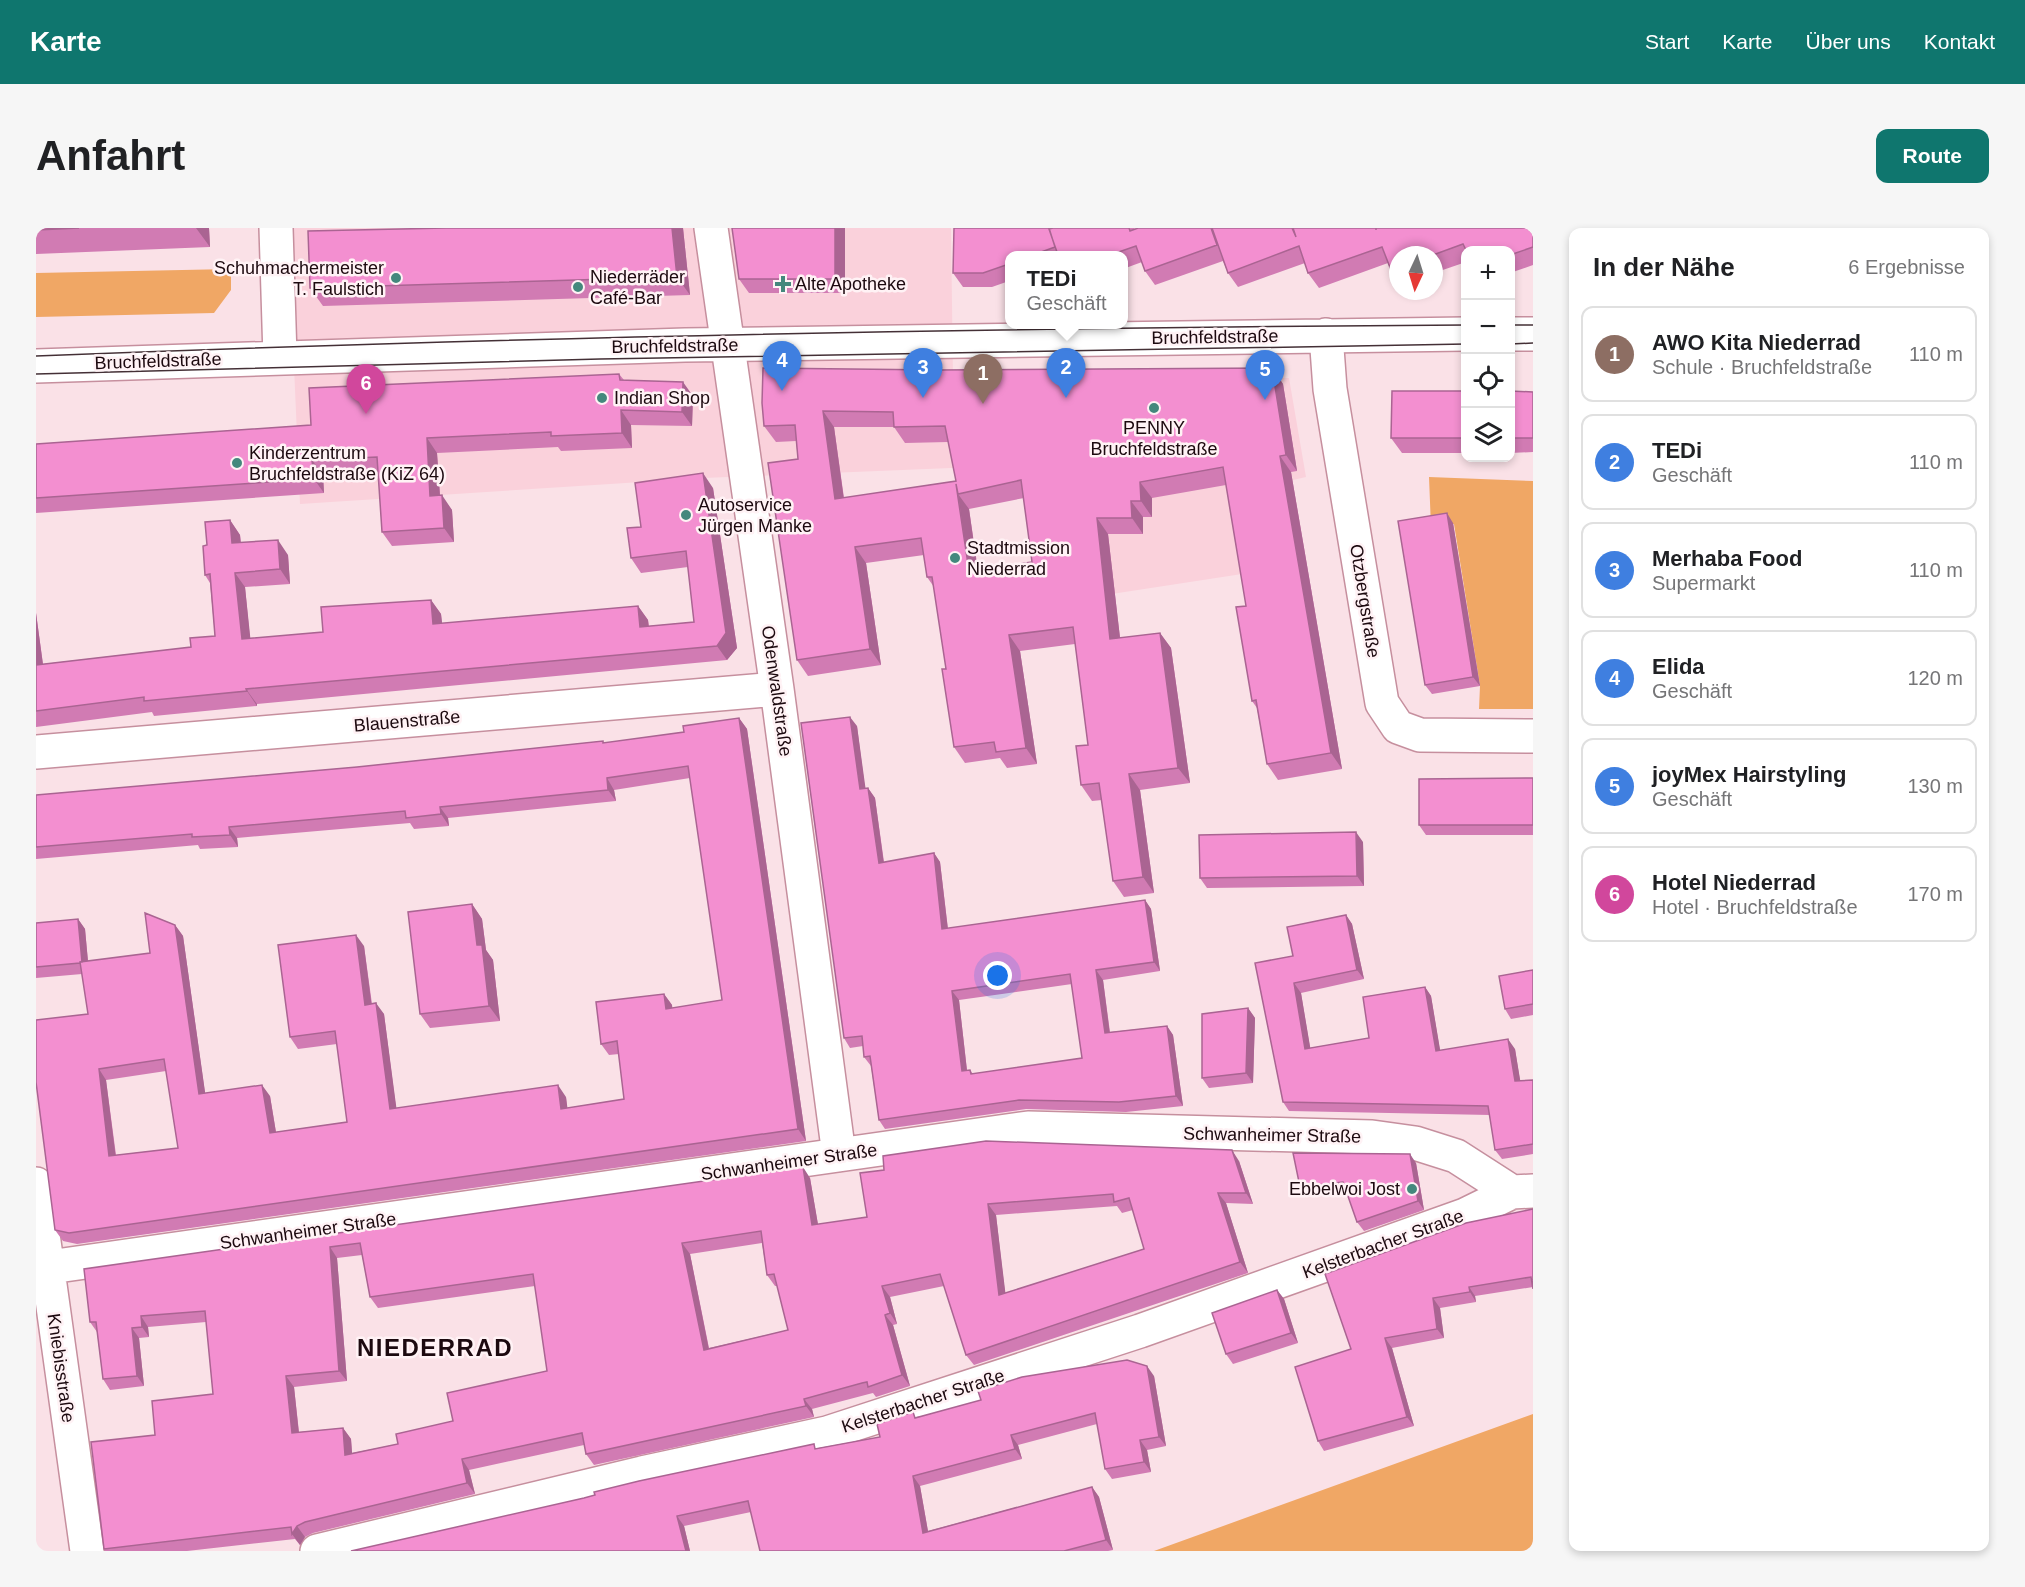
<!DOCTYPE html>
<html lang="de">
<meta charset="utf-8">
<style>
:root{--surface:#fff;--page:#f6f6f6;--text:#202124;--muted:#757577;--line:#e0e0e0;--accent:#0f766e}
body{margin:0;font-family:Helvetica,sans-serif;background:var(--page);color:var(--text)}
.controls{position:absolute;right:18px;top:18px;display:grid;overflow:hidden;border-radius:12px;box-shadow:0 3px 9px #0003}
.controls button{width:54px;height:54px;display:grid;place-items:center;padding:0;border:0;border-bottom:2px solid var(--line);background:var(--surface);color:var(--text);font:30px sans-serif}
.compass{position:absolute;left:1353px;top:18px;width:54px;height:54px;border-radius:50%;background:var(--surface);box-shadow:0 3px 9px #0003;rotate:184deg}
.you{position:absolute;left:962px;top:748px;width:21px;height:21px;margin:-15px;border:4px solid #fff;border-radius:50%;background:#1a73e8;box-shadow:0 0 0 9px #1a73e833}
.badge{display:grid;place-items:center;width:39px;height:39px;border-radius:50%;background:var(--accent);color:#fff;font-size:20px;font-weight:700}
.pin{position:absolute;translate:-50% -50px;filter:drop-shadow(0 2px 3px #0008)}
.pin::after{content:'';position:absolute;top:32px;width:21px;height:18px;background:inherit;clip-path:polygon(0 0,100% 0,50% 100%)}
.popup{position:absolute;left:969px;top:23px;width:123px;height:78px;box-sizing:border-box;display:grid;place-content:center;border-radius:12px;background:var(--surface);filter:drop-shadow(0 2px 4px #0005);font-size:20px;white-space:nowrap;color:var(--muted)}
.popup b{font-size:22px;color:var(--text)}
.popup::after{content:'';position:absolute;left:50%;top:100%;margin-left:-12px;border:12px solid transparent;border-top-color:var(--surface)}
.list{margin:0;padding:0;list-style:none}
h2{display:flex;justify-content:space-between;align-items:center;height:78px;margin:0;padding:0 24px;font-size:26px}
h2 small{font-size:20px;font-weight:400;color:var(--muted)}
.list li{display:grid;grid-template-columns:39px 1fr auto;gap:18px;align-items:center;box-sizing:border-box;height:96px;margin:0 12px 12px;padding:0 12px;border:2px solid var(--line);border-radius:12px}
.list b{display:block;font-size:22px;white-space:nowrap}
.list p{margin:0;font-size:20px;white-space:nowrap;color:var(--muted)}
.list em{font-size:20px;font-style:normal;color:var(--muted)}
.icon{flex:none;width:33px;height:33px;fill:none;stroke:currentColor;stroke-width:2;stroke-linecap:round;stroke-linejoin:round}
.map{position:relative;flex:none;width:1497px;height:1323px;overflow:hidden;border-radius:12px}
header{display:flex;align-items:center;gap:36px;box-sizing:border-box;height:84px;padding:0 30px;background:var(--accent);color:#fff}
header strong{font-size:28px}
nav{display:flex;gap:33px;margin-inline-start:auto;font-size:21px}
.intro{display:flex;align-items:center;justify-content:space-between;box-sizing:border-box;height:144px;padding:0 36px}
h1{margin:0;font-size:42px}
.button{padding:15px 27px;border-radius:12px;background:var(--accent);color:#fff;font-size:21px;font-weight:700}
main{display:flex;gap:36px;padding:0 36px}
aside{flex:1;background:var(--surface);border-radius:12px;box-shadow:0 3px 9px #0003}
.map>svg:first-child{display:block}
.built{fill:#fad1db}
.green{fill:#f0a765}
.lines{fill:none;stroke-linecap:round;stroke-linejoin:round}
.minor-casing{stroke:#c68f9e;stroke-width:36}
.minor{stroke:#fff;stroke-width:33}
.tram{stroke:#443036;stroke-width:1.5}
.wall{fill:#d17bb3;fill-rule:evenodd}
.shaded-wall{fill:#aa6492}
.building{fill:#f38fd0;stroke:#aa6492;stroke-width:1.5;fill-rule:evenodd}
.poi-dot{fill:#44887d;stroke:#fff2f5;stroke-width:2}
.labels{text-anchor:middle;stroke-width:5;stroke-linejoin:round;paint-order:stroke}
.poi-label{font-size:18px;fill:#1c090f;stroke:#fff2f5;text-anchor:start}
.street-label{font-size:18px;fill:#1c090f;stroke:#fff2f5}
.district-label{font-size:24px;font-weight:bold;letter-spacing:1.5px;fill:#1c090f;stroke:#fff2f5}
</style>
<header>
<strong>Karte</strong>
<nav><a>Start</a><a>Karte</a><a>Über uns</a><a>Kontakt</a></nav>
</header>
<div class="intro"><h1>Anfahrt</h1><a class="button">Route</a></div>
<main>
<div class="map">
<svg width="1497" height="1323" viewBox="0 0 1497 1323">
<rect width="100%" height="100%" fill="#fae1e7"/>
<path class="built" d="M252,0H915L917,152L1253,150L1270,249L1192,267L1206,346L1004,377L986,237L668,250L264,276Z"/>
<path class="green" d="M195,41V62L178,85L0,89V45Z
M1393,249L1497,253V481H1443L1444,458L1418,296L1395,299Z
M1497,1186V1323H1118Z"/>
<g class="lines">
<defs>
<path id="minor" d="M240,0L244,129
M675,0L741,461L803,927
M1474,106H1497
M1290,107L1294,161L1346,475L1362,499L1384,507L1497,508
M0,138L649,117L1430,106
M0,524L741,461
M0,956L51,1323
M0,1041L992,900L1336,909L1379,915L1420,928L1476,964L1497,963
M281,1323L606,1245L791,1205L1104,1103L1429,987L1476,964"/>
</defs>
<use href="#minor" class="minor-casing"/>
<use href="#minor" class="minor"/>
<path class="tram" d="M1474,97H1497
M1474,116L1497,115
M0,128C476,109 953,100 1430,97
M0,146L564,131L1430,116"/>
</g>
<path class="wall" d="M0,0H173L174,19L0,26Z
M410,0H647L654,67L287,78L274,60Z
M809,0V65H713L703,51Z
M918,0H1098L1099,1L1102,0H1497V37L1474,45V22H1430V34L1398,45V27H1362V53L1355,42L1352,35L1283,60L1272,45L1269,35L1202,59L1192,45L1187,33L1119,57L1109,43L1106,34L1087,41V27H973V53L956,59H927L917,45Z
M1236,140L1247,156L1261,243L1255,244L1306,541L1242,552L1231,536L1221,480L1216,473L1210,378L1190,257L1116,270V289H1107V306H1072L1084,410L1124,405L1135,420L1154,555L1104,562L1118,665L1088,669L1077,653L1066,572L1056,573L1045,557L1052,517L1039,416L984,423L1001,536L971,540L964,530L929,535L918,519L910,441L898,359L891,349L888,327L830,335L845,437L772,448L761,432L762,231L760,213L740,214L728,198L902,142ZM798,199H858L869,215L912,214L920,253L808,270ZM988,270L996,334L942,342L933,281Z
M583,146L588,152L657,168L656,198L595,197L596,220L525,223L522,219L401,225L404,267L416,282L418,314L356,318L346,304L342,244L287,247L288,265L0,285V216L275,197Z
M1430,163V225H1366L1355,210Z
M1474,163L1497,164V224L1474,225Z
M677,260L701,420L691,432L221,476V478L118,488L116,484L0,499V385L7,436L155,419L179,408L174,355L169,347L171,317L194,292L204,307L205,315L252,327L254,356L209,359L214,411L287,404L395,372L405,386L406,396L602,378L612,392L613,398L658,394L652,339L605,345L595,330L605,299Z
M1417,295L1444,458L1396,466L1389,457Z
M703,490L711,501L770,913L41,1016L27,1013L19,1002L52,786L46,746L0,750V695L42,691L49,701L52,733L114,725L139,697L147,708L169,865L234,868L240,904L311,894L301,816L262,821L254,809L328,718L336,776L348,786L360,880L530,869L531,880L588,871L583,826L573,827L565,816L628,766L636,777V780L686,772L654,550L578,562L580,573L412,590L413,598L378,601L374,595L201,610L202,619L164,621L162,617L0,631V567L321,539L567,513L568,515L648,504ZM130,843L142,920L80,927L70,852Z
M821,498L829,561L832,560L839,570L848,634L898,625L904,634L912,701L1109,672L1115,681L1124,743L1067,752L1074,804L1131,798L1137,807L1147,878L1090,884L990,881L849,901L843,892L835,838L828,829L827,818L814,820L808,810ZM1036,756L1046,830L937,846L934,842H931L923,772Z
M1497,550V607H1390L1383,597Z
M1327,614L1328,658L1171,660L1164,650Z
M436,676L446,691L450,722L457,732L464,793L394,800L384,786Z
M1310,687L1316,696L1328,751L1265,765L1274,820L1333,810L1389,759L1395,768L1404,823L1479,821L1484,853L1497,852V926L1466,931L1459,922L1454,887L1253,883L1247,874L1257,728Z
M1497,742V787L1475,791L1469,781Z
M1212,780L1219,790L1217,855L1173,860L1166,850Z
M1203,933L1217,976L1190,975L1212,1045L938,1137L930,1127L908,1058L854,1069L861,1096L857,1097L874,1158L840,1169L837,1165L833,1166L776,1181L778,1189L558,1237L550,1226L548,1217L433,1242L439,1266L277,1305L269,1309L264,1317L259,1311L151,1323H69L68,1321L119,1207L177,1166L170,1094L112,1099L113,1109L103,1110L108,1158L74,1162L67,1151L61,1104L54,1094L48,1041L774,950L782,997ZM1081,978L1086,985L1097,982L1108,1021L969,1065L960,987ZM726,1015L731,1047L739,1058H741L752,1102L673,1120L654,1026ZM326,1027L334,1069L342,1080L499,1058L511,1143L417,1193L362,1216L316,1225L315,1211L307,1200L263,1204L258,1159L311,1153L301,1030Z
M1380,935L1388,982L1328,1003L1321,994L1310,963L1270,968L1264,959Z
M1497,981V1059L1439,1068L1440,1074L1404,1080L1408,1110L1356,1120L1378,1198L1288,1223L1282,1213L1315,1121Z
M1241,1062L1248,1071L1262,1115L1197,1136L1190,1126Z
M1118,1148L1130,1218L1111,1222L1115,1244L1076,1251L1069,1241L1061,1196L982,1217L986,1231L884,1258L892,1303L1056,1259L1063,1269L1077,1322L1072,1323H724L715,1284L648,1298L654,1323H315L782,1220L844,1209L880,1189Z"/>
<path class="shaded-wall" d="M160,0H173L174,19Z
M636,0H647L654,67L641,49Z
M799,0H809V65L799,51Z
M1236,140L1247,156L1261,243L1250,227Z
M647,154L657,168L656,198L646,184Z
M585,182L595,197L596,220L586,205Z
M787,183L798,199L810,287L799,271Z
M391,210L401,225L405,283L394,268Z
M1244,228L1255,244L1306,541L1295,525Z
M276,232L287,247L288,265L278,251Z
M667,245L677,260L701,420L691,432L681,418Z
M1104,254L1116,270V289L1105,273Z
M922,266L933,281L944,359L933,343Z
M406,267L416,282L418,314L408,300Z
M1095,273L1107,289V306L1096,290Z
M1411,285L1417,295L1444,458L1437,449Z
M1061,290L1072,306L1086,427L1074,411Z
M194,292L204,307L206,330L196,315Z
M242,312L252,327L254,356L244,341Z
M819,319L830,335L845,437L834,421Z
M199,345L209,359L216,426L206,411Z
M395,372L405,386L408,411L397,396Z
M602,378L612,392L614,414L604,399Z
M0,385L9,452L0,439Z
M1124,405L1135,420L1154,555L1142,540Z
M973,407L984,423L1001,536L990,520Z
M210,461L221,476V478L211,463Z
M814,489L821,498L831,571L824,561Z
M703,490L711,501L770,913L762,901Z
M1093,546L1104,562L1118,665L1107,649Z
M571,550L578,562L580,573L572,562Z
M832,560L839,570L849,644L843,635Z
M404,579L412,590L413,598L405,586Z
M193,599L201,610L202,619L194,607Z
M1320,604L1327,614L1328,658L1321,648Z
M898,625L904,634L913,711L906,701Z
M1109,672L1115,681L1124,743L1118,734Z
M436,676L446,691L450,722L457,732L464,793L453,778L441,717Z
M1310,687L1316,696L1328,751L1321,742Z
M42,691L49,701L53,745L46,735Z
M139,697L147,708L171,878L163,866Z
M320,707L328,718L337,788L329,777Z
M1060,742L1067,752L1075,815L1069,805Z
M1258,755L1265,765L1276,830L1269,821Z
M1389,759L1395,768L1406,833L1400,823Z
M916,763L923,772L932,852L926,843Z
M628,766L636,777L638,792L630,781Z
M340,775L348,786L362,892L354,881Z
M1212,780L1219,790L1217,855L1210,845Z
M1131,798L1137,807L1147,878L1140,868Z
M1472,811L1479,821L1486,863L1479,853Z
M63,841L70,852L81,939L73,928Z
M226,857L234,868L242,917L234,905Z
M522,857L530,869L533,892L525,881Z
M1196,922L1203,933L1217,976L1210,965Z
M1374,926L1380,935L1388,982L1382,973Z
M767,939L774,950L784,1008L776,997Z
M1182,965L1190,975L1212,1045L1204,1034Z
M952,976L960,987L971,1078L963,1067Z
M646,1015L654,1026L675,1132L668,1122Z
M294,1019L301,1030L311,1153L303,1143Z
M846,1058L854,1069L861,1096L854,1085Z
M1433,1059L1439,1068L1440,1074L1434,1064Z
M1241,1062L1248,1071L1262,1115L1255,1105Z
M1397,1070L1404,1080L1408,1110L1401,1101Z
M849,1087L857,1097L874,1158L866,1147Z
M105,1088L112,1099L113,1109L106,1099Z
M96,1100L103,1110L108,1158L101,1148Z
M1349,1110L1356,1120L1378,1198L1371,1189Z
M1111,1138L1118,1148L1130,1218L1123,1209Z
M250,1148L258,1159L264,1216L256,1205Z
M768,1171L776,1181L778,1189L770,1178Z
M307,1200L315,1211L317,1238L309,1227Z
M975,1207L982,1217L986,1231L979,1221Z
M1104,1212L1111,1222L1115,1244L1108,1234Z
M426,1231L433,1242L439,1266L431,1255Z
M877,1248L884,1258L894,1315L887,1305Z
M1056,1259L1063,1269L1077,1322L1070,1312Z
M641,1288L648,1298L654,1323H650Z
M261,1298L269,1309L264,1317L256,1306Z"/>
<path class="building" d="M0,0H43L0,2Z
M410,0H636L641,49L274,60L272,3Z
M696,0H799V51H703Z
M918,0H1013L1019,19L997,27H973V36L947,45H917Z
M1017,0H1093L1094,3L1102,0H1175L1181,17L1109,43L1100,18L1074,27H1022L1013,1Z
M1176,0H1256L1260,9L1257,0H1340V2V0H1497V19L1474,27V22H1430L1427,16L1397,27H1362V40L1355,42L1346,19L1272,45L1263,18L1192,45Z
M727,140L902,142L1236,140L1250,227L1244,228L1295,525L1231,536L1220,472L1216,473L1200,379L1210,378L1187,239L1104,254L1105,273H1095L1096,290H1061L1074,411L1124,405L1142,540L1093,546L1107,649L1077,653L1063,555L1045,557L1040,518L1052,517L1037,399L973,407L990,520L960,524L958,514L918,519L906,441H910L896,349H891L885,310L819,319L834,421L761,432L732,235L762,231L759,197L728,198L726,175ZM787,183L857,184L858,199L909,198L920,253L799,271ZM985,252L996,334L933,343L920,256L922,266Z
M583,146L584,152L647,154L646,184L585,182L586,205L515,208V204L391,210L394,268L406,267L408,300L346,304L341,229L276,232L278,251L0,270V216L275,197L273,160Z
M1356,163H1430V210H1355Z
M1474,163L1497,164V210H1474Z
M667,245L690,405L681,418L210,461L211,463L108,473V469L0,483V437L155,419L154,410L179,408L174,346L169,347L167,318L171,317L169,294L194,292L196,315L242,312L244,341L199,345L206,411L287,404L285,379L395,372L397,396L602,378L604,399L658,394L650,323L595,330L591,300L605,299L599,255Z
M1411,285L1437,449L1389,457L1362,293Z
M814,489L824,561L832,560L843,635L898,625L906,701L1109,672L1118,734L1060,742L1069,805L1131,798L1140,868L1083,874L983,872L843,892L834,828L828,829L826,808L808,810L765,495ZM1034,746L1046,830L935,846L934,842L926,843L916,763Z
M703,490L762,901L33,1005L19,1002L0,854V792L52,786L44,734L114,725L109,685L139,697L163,866L226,857L234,905L311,894L299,803L254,809L242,717L320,707L329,777L340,775L354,881L522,857L525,881L588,871L581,813L565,816L560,774L628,766L630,781L686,772L652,538L571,550L572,562L404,579L405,586L370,590L369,583L193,599L194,607L156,609V606L0,619V567L321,539L567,513V515L648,504L647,498ZM128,831L142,920L73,928L63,841Z
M1497,550V597H1383V551Z
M1320,604L1321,648L1164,650L1163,607Z
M436,676L441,717H446L453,778L384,786L372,684Z
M1310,687L1321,742L1258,755L1269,821L1333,810L1327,769L1389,759L1400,823L1472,811L1479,853L1497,852V916L1459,922L1452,878L1247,874L1219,735L1257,728L1251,699Z
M42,691L46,734H44V735L0,739V695Z
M1497,742V776L1469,781L1463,748Z
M1212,780L1210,845L1166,850V786Z
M950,913L1196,922L1210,965H1182L1204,1034L930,1127L904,1046L846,1058L854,1085L849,1087L866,1147L832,1159L831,1154L826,1155L768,1171L770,1178L550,1226L546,1205L426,1231L431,1255L269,1294L261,1298L256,1306L255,1299L68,1321L55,1214L119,1207L116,1173L177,1166L169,1083L105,1088L106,1099L96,1100L101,1148L67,1151L60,1094H54L48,1041L767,939L776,997L831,989L824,945L848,942L847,928ZM1077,966L1078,974L1093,970L1108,1021L963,1067L952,976ZM725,1003L731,1047L738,1046L752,1102L668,1122L646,1015ZM324,1015L334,1069L497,1046L511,1143L411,1165L417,1193L360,1206L362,1216L309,1227L307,1200L256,1205L250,1148L303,1143L294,1019Z
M1257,925L1374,926L1382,973L1321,994L1307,954L1264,959Z
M1497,981V1061L1495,1049L1433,1059L1434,1064L1397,1070L1401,1101L1349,1110L1371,1189L1282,1213L1259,1139L1315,1121L1289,1046L1430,995Z
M1241,1062L1255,1105L1190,1126L1176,1085Z
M1091,1132L1111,1138L1123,1209L1104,1212L1108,1234L1069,1241L1059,1185L975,1207L979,1221L877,1248L887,1305L1056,1259L1070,1312L1028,1323H724L712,1273L641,1288L650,1323H315L548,1270L559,1267L558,1264L603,1253L778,1216L779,1221L844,1209L841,1196L877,1184L879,1190L945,1172L942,1163L986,1149Z"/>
<g class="poi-dot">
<circle cx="360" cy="50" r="6"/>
<path d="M744 47h6v6h6v6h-6v6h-6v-6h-6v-6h6z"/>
<circle cx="542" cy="59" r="6"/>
<circle cx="566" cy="170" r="6"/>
<circle cx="1118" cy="180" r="6"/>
<circle cx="201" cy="235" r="6"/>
<circle cx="650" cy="287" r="6"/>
<circle cx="919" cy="330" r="6"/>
<circle cx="1376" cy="961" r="6"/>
</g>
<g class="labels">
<g class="poi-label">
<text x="348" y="46" text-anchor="end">Schuhmachermeister<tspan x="348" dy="21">T. Faulstich</tspan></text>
<text x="554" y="55">Niederräder<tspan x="554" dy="21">Café-Bar</tspan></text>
<text x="759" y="62">Alte Apotheke</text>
<text x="578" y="176">Indian Shop</text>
<text x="1118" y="206" text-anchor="middle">PENNY<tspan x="1118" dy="21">Bruchfeldstraße</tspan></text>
<text x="213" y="231">Kinderzentrum<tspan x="213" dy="21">Bruchfeldstraße (KiZ 64)</tspan></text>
<text x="662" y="283">Autoservice<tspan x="662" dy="21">Jürgen Manke</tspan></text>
<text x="931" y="326">Stadtmission<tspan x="931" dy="21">Niederrad</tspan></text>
<text x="1364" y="967" text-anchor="end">Ebbelwoi Jost</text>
</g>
<g class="street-label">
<text transform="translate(1179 109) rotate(-1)" y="6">Bruchfeldstraße</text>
<text transform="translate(639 118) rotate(-1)" y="6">Bruchfeldstraße</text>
<text transform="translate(122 133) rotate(-2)" y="6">Bruchfeldstraße</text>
<text transform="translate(1329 373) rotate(81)" y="6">Otzbergstraße</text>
<text transform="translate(741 463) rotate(82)" y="6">Odenwaldstraße</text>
<text transform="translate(371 493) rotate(-5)" y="6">Blauenstraße</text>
<text transform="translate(1236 907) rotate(1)" y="6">Schwanheimer Straße</text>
<text transform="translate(753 934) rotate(-8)" y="6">Schwanheimer Straße</text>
<text transform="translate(272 1003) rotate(-8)" y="6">Schwanheimer Straße</text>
<text transform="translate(1347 1016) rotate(-20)" y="6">Kelsterbacher Straße</text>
<text transform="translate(25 1140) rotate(82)" y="6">Kniebisstraße</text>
<text transform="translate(887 1173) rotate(-18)" y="6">Kelsterbacher Straße</text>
</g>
<g class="district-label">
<text x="399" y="1128">NIEDERRAD</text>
</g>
</g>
</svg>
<div class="controls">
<button>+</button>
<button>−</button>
<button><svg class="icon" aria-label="locate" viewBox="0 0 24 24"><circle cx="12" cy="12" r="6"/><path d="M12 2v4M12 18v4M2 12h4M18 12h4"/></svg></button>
<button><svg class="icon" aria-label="layers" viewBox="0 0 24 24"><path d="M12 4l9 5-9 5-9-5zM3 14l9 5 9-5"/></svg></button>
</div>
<svg class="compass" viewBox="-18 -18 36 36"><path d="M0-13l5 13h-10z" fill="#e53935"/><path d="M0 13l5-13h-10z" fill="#757577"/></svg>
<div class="you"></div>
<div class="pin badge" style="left:947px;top:176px;background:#8d6e63">1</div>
<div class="pin badge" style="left:1030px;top:170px;background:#3f7fe0">2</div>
<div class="popup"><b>TEDi</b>Geschäft</div>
<div class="pin badge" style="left:887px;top:170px;background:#3f7fe0">3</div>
<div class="pin badge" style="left:746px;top:163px;background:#3f7fe0">4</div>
<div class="pin badge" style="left:1229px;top:172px;background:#3f7fe0">5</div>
<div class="pin badge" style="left:330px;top:186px;background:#d1479c">6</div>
</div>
<aside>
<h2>In der Nähe<small>6 Ergebnisse</small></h2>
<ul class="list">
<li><span class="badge" style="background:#8d6e63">1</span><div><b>AWO Kita Niederrad</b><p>Schule · Bruchfeldstraße</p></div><em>110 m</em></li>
<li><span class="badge" style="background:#3f7fe0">2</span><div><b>TEDi</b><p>Geschäft</p></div><em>110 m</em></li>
<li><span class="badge" style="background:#3f7fe0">3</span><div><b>Merhaba Food</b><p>Supermarkt</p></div><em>110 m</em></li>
<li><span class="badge" style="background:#3f7fe0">4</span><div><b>Elida</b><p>Geschäft</p></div><em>120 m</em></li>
<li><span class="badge" style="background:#3f7fe0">5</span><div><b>joyMex Hairstyling</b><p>Geschäft</p></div><em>130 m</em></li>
<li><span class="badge" style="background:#d1479c">6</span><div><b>Hotel Niederrad</b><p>Hotel · Bruchfeldstraße</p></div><em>170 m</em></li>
</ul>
</aside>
</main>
